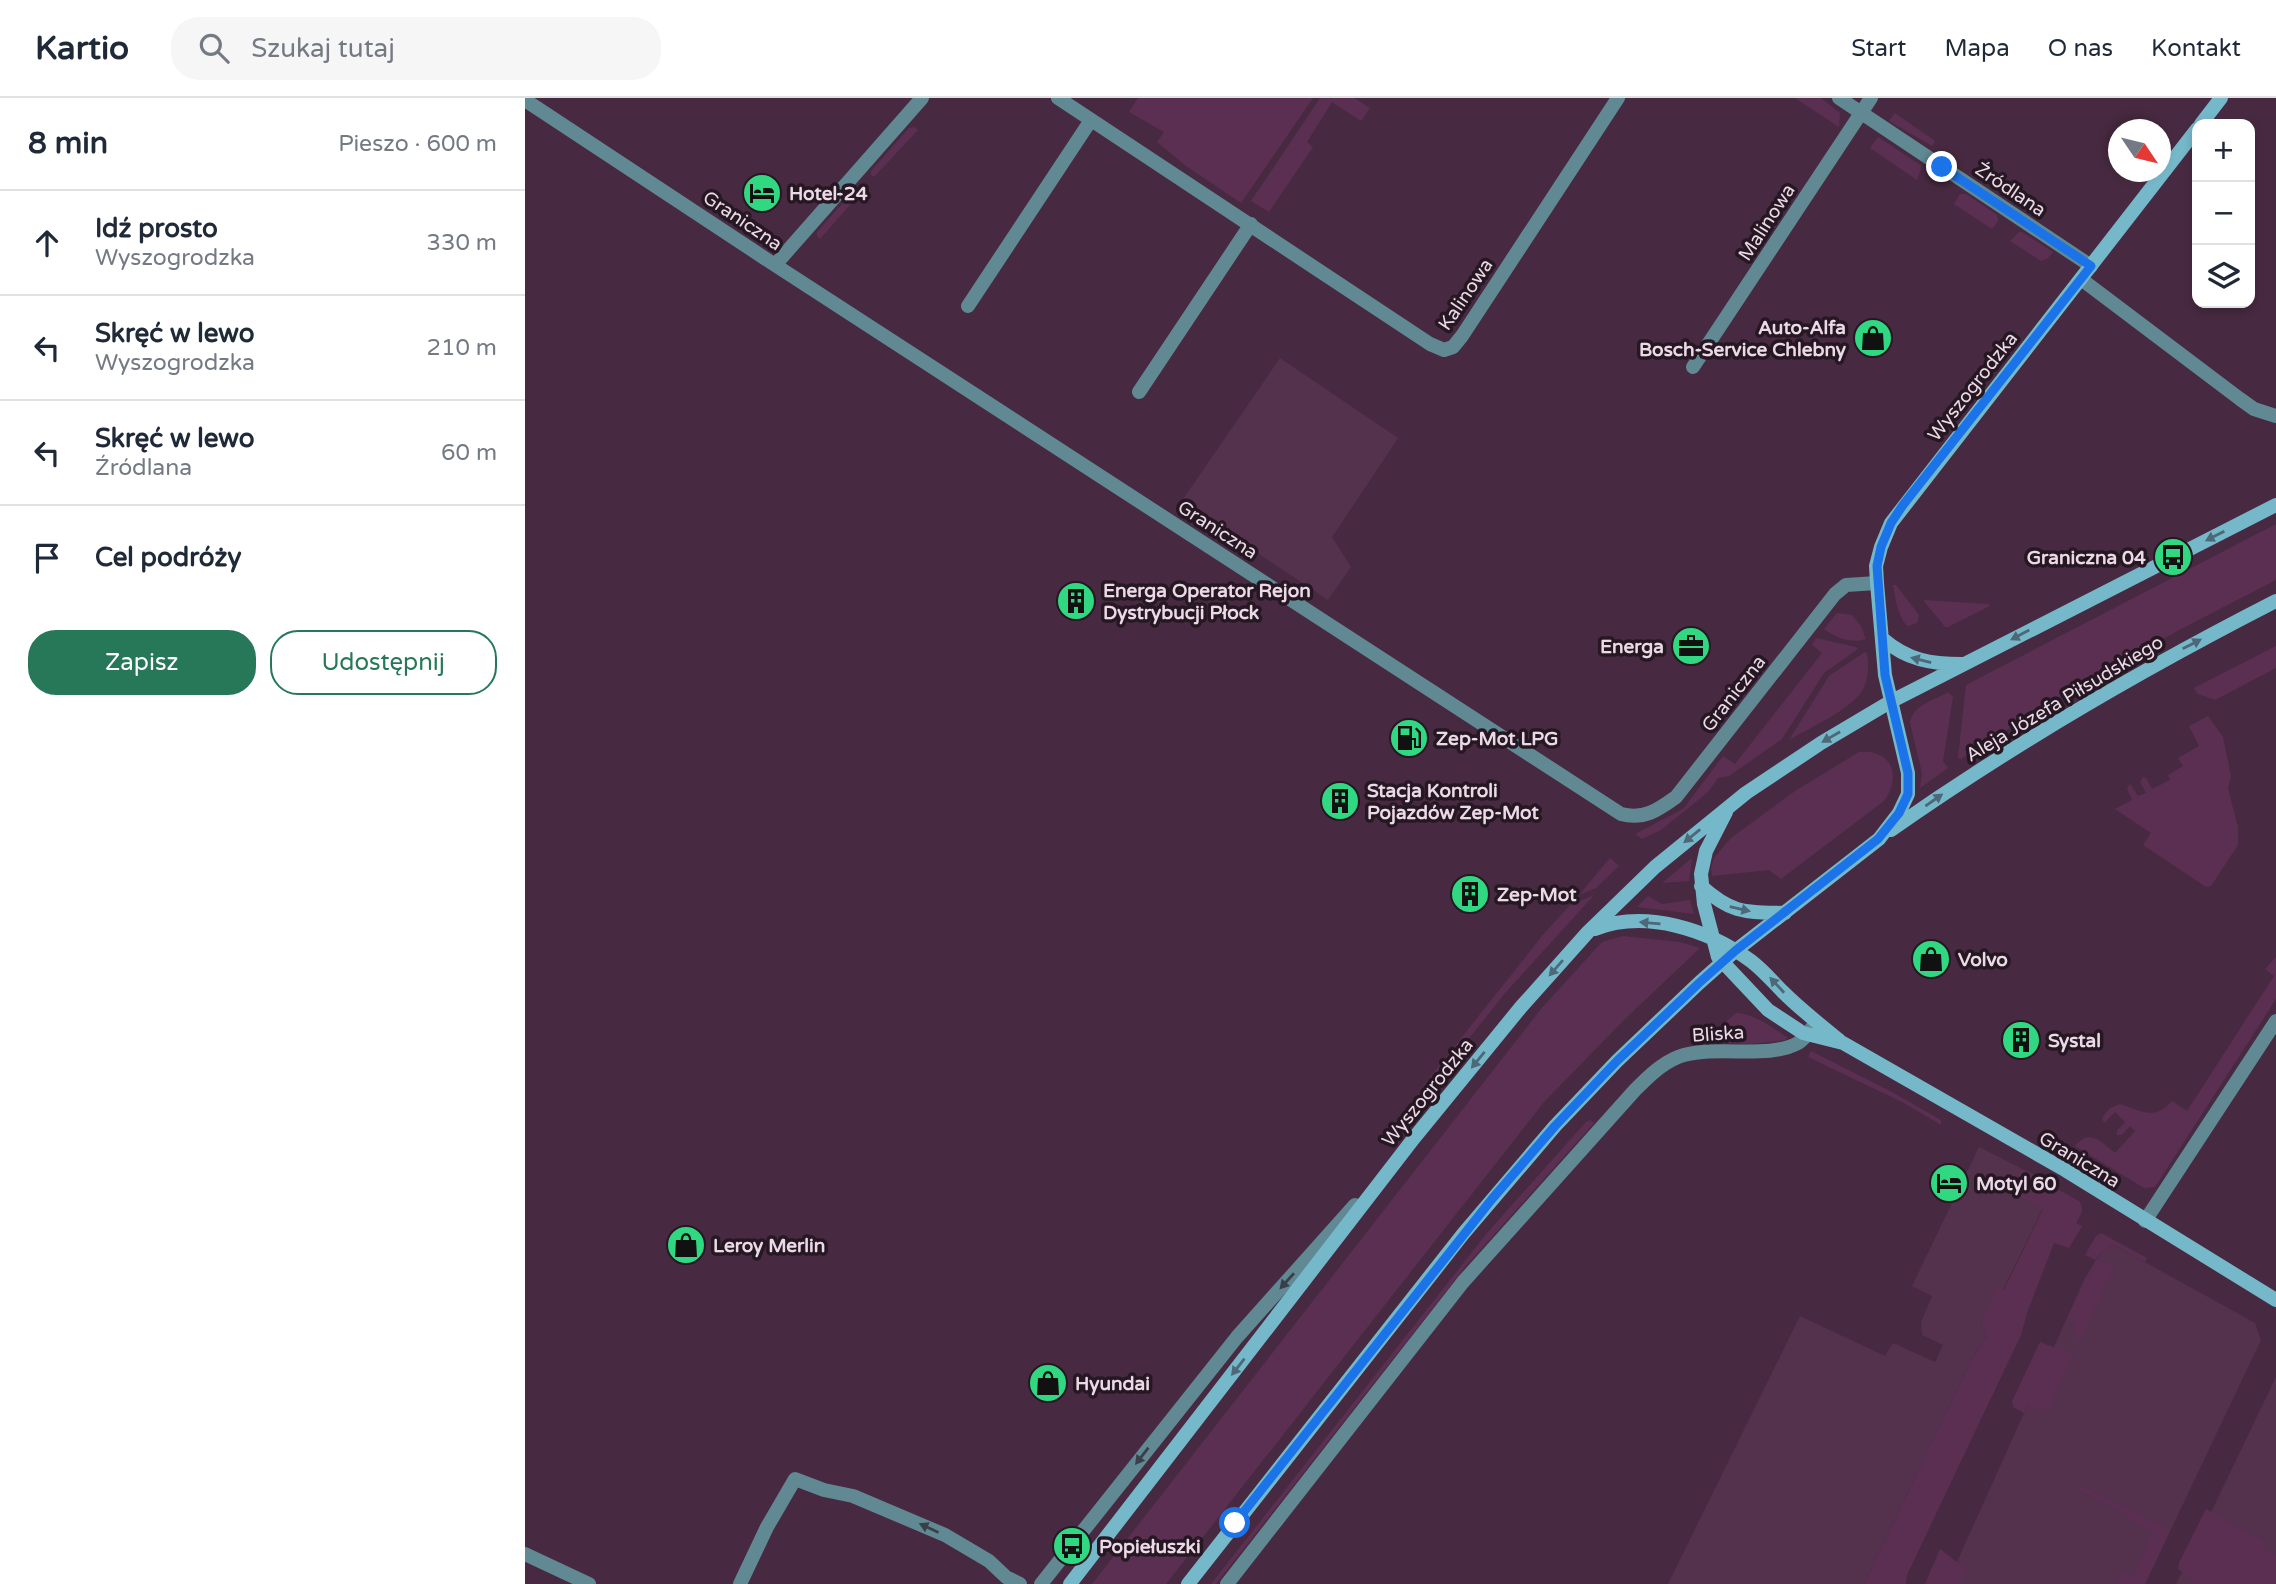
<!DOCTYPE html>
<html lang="pl">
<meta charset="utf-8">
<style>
:root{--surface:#fff;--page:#f6f6f7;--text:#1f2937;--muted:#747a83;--line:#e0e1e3;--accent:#277859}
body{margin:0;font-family:"Varela Round",sans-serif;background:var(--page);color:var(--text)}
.controls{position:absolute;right:21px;top:21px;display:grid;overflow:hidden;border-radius:14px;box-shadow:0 4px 10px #0003}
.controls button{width:63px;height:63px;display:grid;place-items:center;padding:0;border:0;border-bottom:2px solid var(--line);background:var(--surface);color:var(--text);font:35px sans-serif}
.compass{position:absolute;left:1583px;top:21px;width:63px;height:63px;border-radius:50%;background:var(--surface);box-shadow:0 4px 10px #0003;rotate:125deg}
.stop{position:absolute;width:21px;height:21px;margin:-16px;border:5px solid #1a73e8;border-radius:50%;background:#fff}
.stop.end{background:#1a73e8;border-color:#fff;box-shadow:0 2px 7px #0008}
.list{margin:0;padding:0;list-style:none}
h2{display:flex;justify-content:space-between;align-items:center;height:91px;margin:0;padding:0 28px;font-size:30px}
h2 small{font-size:23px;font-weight:400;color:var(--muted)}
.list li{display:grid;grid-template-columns:46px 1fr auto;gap:21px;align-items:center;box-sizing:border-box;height:105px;padding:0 28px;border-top:2px solid var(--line)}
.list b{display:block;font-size:26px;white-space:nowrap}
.list p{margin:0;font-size:23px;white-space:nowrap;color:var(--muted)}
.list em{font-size:23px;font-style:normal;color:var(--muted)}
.actions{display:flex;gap:14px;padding:21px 28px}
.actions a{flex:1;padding:16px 0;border:2px solid var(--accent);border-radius:28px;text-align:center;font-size:24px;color:var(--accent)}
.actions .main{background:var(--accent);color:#fff}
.icon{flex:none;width:38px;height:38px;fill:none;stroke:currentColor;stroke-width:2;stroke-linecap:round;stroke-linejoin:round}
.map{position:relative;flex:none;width:1751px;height:1486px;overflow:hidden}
header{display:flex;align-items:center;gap:42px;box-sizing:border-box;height:98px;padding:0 35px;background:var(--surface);border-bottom:2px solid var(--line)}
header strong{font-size:33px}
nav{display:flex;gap:38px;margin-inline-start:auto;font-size:24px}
.search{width:490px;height:63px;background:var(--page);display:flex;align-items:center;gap:18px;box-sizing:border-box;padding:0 24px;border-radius:28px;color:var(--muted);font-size:26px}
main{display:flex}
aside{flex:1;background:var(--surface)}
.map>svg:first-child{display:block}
.built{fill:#54314d}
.green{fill:#5b2f52}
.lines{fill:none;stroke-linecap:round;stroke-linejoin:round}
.street{stroke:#608994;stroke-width:14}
.secondary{stroke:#75b8c9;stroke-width:14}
.oneway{fill:#4d6876}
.oneway2{fill:#3a404a}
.route{stroke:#1a73e8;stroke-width:9}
.labels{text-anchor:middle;stroke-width:7;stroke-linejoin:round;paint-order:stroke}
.street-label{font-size:19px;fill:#ecd9e7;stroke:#251822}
.poi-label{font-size:19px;font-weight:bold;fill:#ecd9e7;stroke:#251822;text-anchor:start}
</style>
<header>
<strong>Kartio</strong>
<div class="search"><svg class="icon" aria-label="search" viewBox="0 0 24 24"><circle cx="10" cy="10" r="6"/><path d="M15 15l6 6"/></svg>Szukaj tutaj</div>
<nav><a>Start</a><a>Mapa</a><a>O nas</a><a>Kontakt</a></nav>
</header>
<main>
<aside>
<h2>8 min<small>Pieszo · 600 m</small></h2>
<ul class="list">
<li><svg class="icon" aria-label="ahead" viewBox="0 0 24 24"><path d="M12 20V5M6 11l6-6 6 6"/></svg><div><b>Idź prosto</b><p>Wyszogrodzka</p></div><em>330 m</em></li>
<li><svg class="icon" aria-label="left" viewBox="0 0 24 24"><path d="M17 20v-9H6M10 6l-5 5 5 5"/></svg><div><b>Skręć w lewo</b><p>Wyszogrodzka</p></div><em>210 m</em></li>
<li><svg class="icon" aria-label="left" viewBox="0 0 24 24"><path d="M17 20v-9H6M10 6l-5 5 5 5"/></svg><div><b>Skręć w lewo</b><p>Źródlana</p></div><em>60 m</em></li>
<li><svg class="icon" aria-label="arrive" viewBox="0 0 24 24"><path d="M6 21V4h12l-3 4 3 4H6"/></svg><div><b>Cel podróży</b></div></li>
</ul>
<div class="actions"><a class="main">Zapisz</a><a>Udostępnij</a></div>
</aside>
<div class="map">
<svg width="1751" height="1486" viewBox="0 0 1751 1486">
<rect width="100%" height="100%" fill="#472a41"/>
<path class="built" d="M755,260L873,340L807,439L826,469L803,502L656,404Z
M1454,1049L1529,1087L1478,1192L1472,1190L1456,1224L1462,1239L1448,1259L1339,1486H1143L1275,1218L1360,1258L1368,1245L1410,1264L1418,1247L1397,1237L1396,1224L1407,1198L1387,1188Z
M1589,1147L1730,1225L1736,1242L1620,1486H1422L1560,1180L1576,1154Z
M1751,1279V1486H1651L1664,1460Z"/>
<path class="green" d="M613,0H788L716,105L661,68L632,44L639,34L604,14Z
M795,0H829L845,10L836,23L807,4L782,44L788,49L744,114L726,103Z
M1270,0H1296L1315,15L1314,29Z
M1370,15L1410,43L1407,48L1364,23Z
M389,29L393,32L349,79L346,77V73L384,30Z
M1353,39L1397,68L1392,82L1345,50Z
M1435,96H1441L1472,117L1473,123L1467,131L1429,106Z
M325,97L332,99L295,141L292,138V134Z
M1494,134H1497L1528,154L1523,160L1516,163L1485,143Z
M1751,426V482L1658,530L1545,592L1436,661L1433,660L1441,587Z
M1368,487H1371L1394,517L1392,525L1382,528C1372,516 1371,502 1368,487Z
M1398,502L1463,506L1465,508L1423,529H1420Z
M1312,515L1327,517L1336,528L1341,541C1326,546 1312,540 1299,531Z
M1291,540L1331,549L1333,551L1299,575L1257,641L1204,678L1193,680L1183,694L1136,732L1117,741L1110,736L1158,711L1198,658L1210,666L1297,555L1287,547Z
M1751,548V570L1690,602L1673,596L1669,590Z
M1340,554L1342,555C1344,568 1344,581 1337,593C1325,612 1284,630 1264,642L1304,578Z
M1422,595H1424L1428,599L1418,663L1423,670L1395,690L1397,675L1385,625C1388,607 1407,603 1422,595Z
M1683,618L1698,639L1706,678L1703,691L1713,729V747L1686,788L1681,789L1618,747L1626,735L1590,711L1607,702L1602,691L1605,686L1613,698L1621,695L1615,684L1618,679L1621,680L1627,691L1645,682L1643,677L1658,668L1653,660L1674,648L1664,628Z
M1334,654C1367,651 1377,678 1359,703L1256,781L1244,772L1187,778L1186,770L1189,760L1206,740L1270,693Z
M1085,760L1094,768L1071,790L1054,797Z
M1167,760L1164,783L1137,785Z
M1069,797L981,894L887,1012L895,992L902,983L1017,838L1045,807Z
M1123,798L1137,806L1165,802L1169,816L1112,809Z
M1098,838L1155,844L1175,850L1100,921L1019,1004L641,1486H567L1016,911L1077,844Z
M1751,859V901L1630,1089L1619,1090L1550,1048C1565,1030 1576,1044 1590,1055L1610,1033L1605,1028L1597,1037H1592V1033L1600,1024L1590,1014L1579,1025L1577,1020L1585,1010L1595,1006C1616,1013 1630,1023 1647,1003L1662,1013L1749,878L1740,871Z
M1211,915C1230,916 1246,929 1262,939L1261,942L1225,946L1178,944Z
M1286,953L1365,993L1416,1022V1027L1379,1005L1283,959Z
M1065,1022L1069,1025L941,1168L691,1486H686L962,1135L1061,1024Z
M1494,1070L1554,1103C1560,1112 1556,1116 1551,1125L1557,1128L1544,1150L1529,1145L1502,1215L1496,1237L1382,1477L1381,1486H1339L1448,1259L1462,1239L1456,1224L1472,1189L1479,1192L1518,1111L1493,1099Z
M1576,1135L1622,1160L1620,1164L1589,1147L1576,1154L1571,1161L1589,1169L1555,1243L1549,1240V1223L1542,1220L1571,1162L1560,1157L1571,1138Z
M1515,1244L1549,1257L1522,1314L1503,1306L1499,1315L1488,1309L1487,1303Z
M1556,1388L1646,1431L1620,1486H1591L1597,1473L1608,1478L1628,1434L1601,1421L1603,1416L1554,1392Z
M1681,1411L1739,1443L1737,1448L1751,1456V1486H1674L1653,1471L1654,1465Z
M1415,1451L1432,1464L1443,1470L1436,1486H1400Z"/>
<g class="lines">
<path class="street" d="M533,0L905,246L919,252L928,249L937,238L1093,0
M1314,0L1566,168
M0,2L250,167L1096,716C1119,722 1133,712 1151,699L1310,496L1321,487L1352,485
M250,167L397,0
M1556,181L1715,301L1729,311L1751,318
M443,208L566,22
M1168,269L1346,0
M614,294L726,126
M1620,1123L1751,923
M0,1456L64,1486
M215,1486L242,1429L270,1381L299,1392L328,1398L420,1437L464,1463L481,1479L495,1486
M516,1486L712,1239L830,1107
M702,1486L938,1184L1110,992C1123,979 1136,966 1153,959C1188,946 1243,962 1273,945C1281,940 1286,931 1291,924"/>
<path class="secondary" d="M1676,26L1696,0
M1358,541C1382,562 1406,566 1437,566
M1201,714L1181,753L1176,776L1179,806L1193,859L1243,912L1278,935L1318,945L1540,1072L1751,1202
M1366,732C1490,645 1616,572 1751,503
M1176,788C1207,816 1220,814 1260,815
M1070,831C1121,811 1184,832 1226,863C1238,872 1247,883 1257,893C1275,911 1294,926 1314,942
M545,1486L889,1040L996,909L1063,834L1130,769L1221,695L1296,645L1365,604L1751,407
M663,1486L938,1136L1030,1028L1092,963L1174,885L1210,853L1354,741L1374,715L1383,696V675L1360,577L1352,485L1351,468L1356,449L1366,425L1672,31"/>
</g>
<defs><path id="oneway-solid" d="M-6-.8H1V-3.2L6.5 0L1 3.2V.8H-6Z" transform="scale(1.75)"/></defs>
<g class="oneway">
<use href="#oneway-solid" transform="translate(1690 438) rotate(153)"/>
<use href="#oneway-solid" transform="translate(1495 537) rotate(152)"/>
<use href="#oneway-solid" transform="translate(1667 546) rotate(-27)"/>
<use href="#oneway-solid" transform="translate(1396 562) rotate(-166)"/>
<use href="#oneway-solid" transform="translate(1306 639) rotate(150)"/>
<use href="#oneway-solid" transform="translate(1409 702) rotate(-35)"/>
<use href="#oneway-solid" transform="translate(1167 738) rotate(141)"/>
<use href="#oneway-solid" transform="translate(1215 811) rotate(13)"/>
<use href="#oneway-solid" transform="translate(1125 825) rotate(-175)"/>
<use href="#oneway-solid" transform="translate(1031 870) rotate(131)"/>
<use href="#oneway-solid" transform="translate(1252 887) rotate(-133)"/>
<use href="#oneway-solid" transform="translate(953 962) rotate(129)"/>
<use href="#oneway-solid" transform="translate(713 1269) rotate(128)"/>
</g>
<g class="oneway2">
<use href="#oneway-solid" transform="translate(762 1183) rotate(132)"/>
<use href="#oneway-solid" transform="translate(617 1358) rotate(128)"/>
<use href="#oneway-solid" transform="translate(404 1430) rotate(-155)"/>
</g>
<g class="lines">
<path class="route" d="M710,1425L967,1101L1030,1028L1092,963L1174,885L1210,853L1353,741L1374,715L1383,696V675L1360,577L1352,468L1356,449L1366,425L1378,407L1566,168L1417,69"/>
</g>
<defs>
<symbol id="hotel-disc" viewBox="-11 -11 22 22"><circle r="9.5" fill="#30d882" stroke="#251822"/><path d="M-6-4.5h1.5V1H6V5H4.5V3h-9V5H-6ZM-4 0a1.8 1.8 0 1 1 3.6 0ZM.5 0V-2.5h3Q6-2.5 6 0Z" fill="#111"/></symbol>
<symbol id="shop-disc" viewBox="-11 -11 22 22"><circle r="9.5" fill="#30d882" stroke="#251822"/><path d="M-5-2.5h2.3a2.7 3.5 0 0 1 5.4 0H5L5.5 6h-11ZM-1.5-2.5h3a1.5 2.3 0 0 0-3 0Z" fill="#111"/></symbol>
<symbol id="bus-disc" viewBox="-11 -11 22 22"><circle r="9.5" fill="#30d882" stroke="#251822"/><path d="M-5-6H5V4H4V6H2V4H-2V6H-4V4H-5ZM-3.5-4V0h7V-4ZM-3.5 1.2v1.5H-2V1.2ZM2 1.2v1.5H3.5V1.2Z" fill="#111"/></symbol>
<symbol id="building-disc" viewBox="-11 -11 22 22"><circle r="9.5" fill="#30d882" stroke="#251822"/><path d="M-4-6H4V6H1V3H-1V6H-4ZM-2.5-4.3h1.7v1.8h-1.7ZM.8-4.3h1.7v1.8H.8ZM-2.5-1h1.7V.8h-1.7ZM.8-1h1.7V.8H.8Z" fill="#111"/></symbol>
<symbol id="office-disc" viewBox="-11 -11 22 22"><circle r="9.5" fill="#30d882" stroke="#251822"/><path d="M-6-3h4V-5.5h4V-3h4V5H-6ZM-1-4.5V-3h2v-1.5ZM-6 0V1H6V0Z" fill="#111"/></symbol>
<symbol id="fuel-disc" viewBox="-11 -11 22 22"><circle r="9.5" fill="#30d882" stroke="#251822"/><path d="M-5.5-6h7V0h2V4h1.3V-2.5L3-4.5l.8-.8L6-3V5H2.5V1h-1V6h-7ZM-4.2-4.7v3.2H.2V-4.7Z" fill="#111"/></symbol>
</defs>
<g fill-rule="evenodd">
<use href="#hotel-disc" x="215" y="73" width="44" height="44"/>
<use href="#shop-disc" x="1326" y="218" width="44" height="44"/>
<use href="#bus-disc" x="1626" y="437" width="44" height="44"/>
<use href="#building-disc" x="529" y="481" width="44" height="44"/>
<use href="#office-disc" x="1144" y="526" width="44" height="44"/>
<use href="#fuel-disc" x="862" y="618" width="44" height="44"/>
<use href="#building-disc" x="793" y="681" width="44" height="44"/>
<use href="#building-disc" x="923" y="774" width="44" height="44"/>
<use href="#shop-disc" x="1384" y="839" width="44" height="44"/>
<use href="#building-disc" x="1474" y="920" width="44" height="44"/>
<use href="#hotel-disc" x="1402" y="1063" width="44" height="44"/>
<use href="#shop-disc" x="139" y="1125" width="44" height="44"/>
<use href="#shop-disc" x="501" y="1263" width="44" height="44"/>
<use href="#bus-disc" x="525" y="1426" width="44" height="44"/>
</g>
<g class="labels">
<g class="street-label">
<text transform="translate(1486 91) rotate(34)" y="7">Źródlana</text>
<text transform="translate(218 122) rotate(34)" y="7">Graniczna</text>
<text transform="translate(1241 124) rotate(-57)" y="7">Malinowa</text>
<text transform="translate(940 196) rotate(-56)" y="7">Kalinowa</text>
<text transform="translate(1447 288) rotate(-52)" y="7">Wyszogrodzka</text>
<text transform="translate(693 431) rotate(33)" y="7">Graniczna</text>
<text transform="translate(1208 595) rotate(-52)" y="7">Graniczna</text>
<text transform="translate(1539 600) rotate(-31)" y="7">Aleja Józefa Piłsudskiego</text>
<text transform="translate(1193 935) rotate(-4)" y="7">Bliska</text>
<text transform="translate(902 994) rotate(-51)" y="7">Wyszogrodzka</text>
<text transform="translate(1555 1061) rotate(31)" y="7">Graniczna</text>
</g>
<g class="poi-label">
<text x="264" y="102">Hotel-24</text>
<text x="1321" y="236" text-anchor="end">Auto-Alfa<tspan x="1321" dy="22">Bosch-Service Chlebny</tspan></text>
<text x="1621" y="466" text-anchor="end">Graniczna 04</text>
<text x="578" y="499">Energa Operator Rejon<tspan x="578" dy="22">Dystrybucji Płock</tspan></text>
<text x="1139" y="555" text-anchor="end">Energa</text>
<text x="911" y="647">Zep-Mot LPG</text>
<text x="842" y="699">Stacja Kontroli<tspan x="842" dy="22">Pojazdów Zep-Mot</tspan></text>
<text x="972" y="803">Zep-Mot</text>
<text x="1433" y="868">Volvo</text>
<text x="1523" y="949">Systal</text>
<text x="1451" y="1092">Motyl 60</text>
<text x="188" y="1154">Leroy Merlin</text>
<text x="550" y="1292">Hyundai</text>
<text x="574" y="1455">Popiełuszki</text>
</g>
</g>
</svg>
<div class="controls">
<button>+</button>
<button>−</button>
<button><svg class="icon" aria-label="layers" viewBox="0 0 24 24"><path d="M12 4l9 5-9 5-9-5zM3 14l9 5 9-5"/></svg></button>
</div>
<svg class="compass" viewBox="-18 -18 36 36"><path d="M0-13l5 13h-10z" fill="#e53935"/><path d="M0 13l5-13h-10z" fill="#747a83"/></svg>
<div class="stop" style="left:710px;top:1425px"></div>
<div class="stop end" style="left:1417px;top:69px"></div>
</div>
</main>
